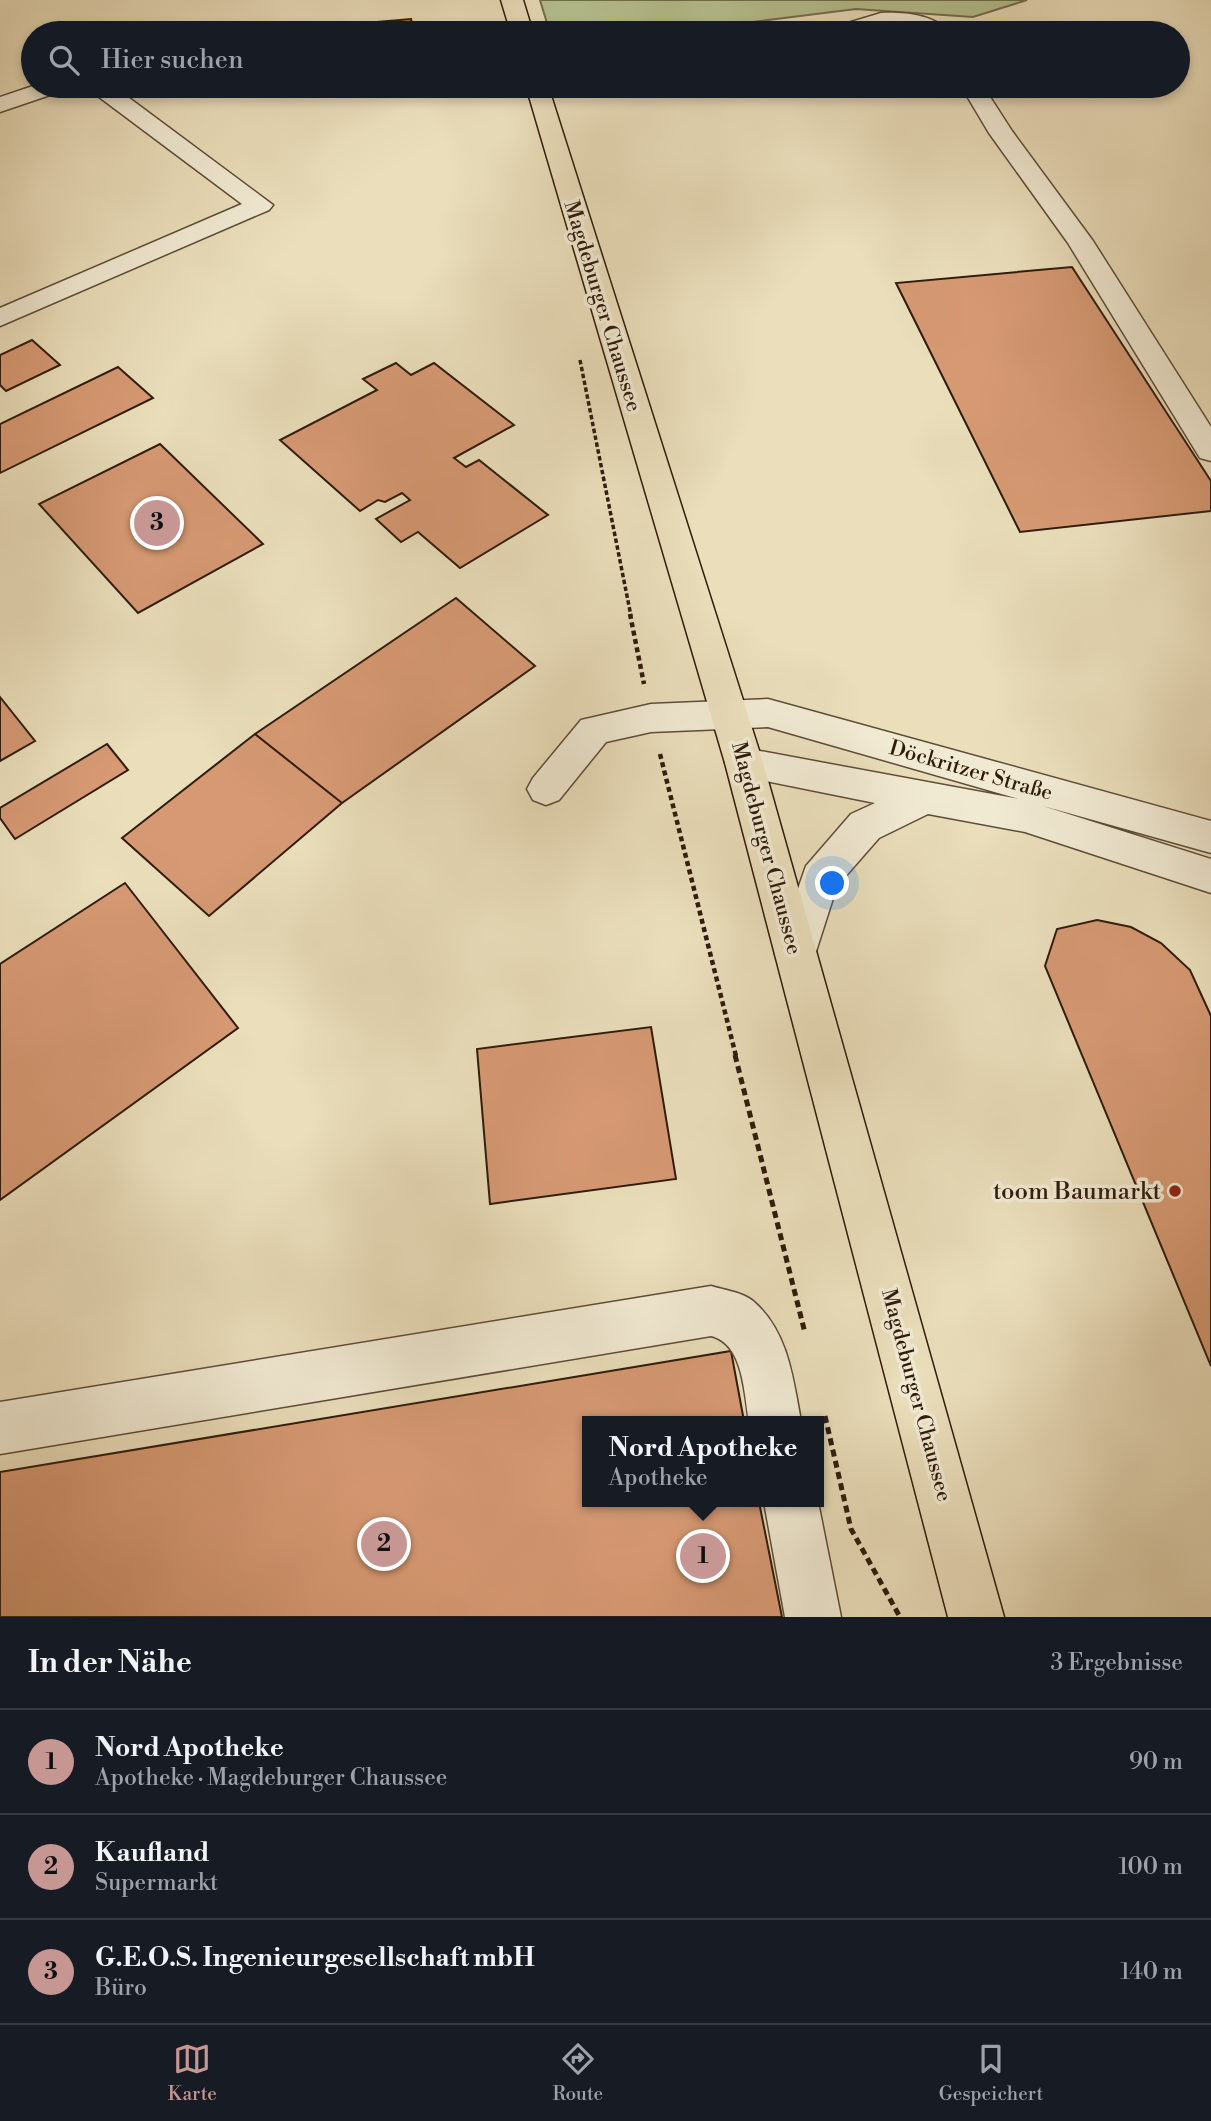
<!DOCTYPE html>
<html lang="de">
<meta charset="utf-8">
<style>
:root{--surface:#171b24;--page:#20242c;--text:#f1f3f6;--muted:#9ea1a6;--line:#363941;--accent:#c59692}
body{margin:0;font-family:"Libre Bodoni",serif;background:var(--page);color:var(--text)}
.you{position:absolute;left:833px;top:884px;width:24px;height:24px;margin:-18px;border:5px solid #fff;border-radius:50%;background:#1a73e8;box-shadow:0 0 0 10px #1a73e833}
.badge{display:grid;place-items:center;width:46px;height:46px;border-radius:50%;background:var(--accent);color:#111;font-size:23px;font-weight:700}
.pin{position:absolute;translate:-50% -50%;border:4px solid #fff;box-shadow:0 2px 7px #0006}
.popup{position:absolute;left:582px;top:1416px;width:242px;height:91px;box-sizing:border-box;display:grid;place-content:center;border-radius:0px;background:var(--surface);filter:drop-shadow(0 2px 5px #0005);font-size:23px;white-space:nowrap;color:var(--muted)}
.popup b{font-size:26px;color:var(--text)}
.popup::after{content:'';position:absolute;left:50%;top:100%;margin-left:-14px;border:14px solid transparent;border-top-color:var(--surface)}
.list{margin:0;padding:0;list-style:none}
h2{display:flex;justify-content:space-between;align-items:center;height:91px;margin:0;padding:0 28px;font-size:30px}
h2 small{font-size:23px;font-weight:400;color:var(--muted)}
.list li{display:grid;grid-template-columns:46px 1fr auto;gap:21px;align-items:center;box-sizing:border-box;height:105px;padding:0 28px;border-top:2px solid var(--line)}
.list b{display:block;font-size:26px;white-space:nowrap}
.list p{margin:0;font-size:23px;white-space:nowrap;color:var(--muted)}
.list em{font-size:23px;font-style:normal;color:var(--muted)}
.icon{flex:none;width:38px;height:38px;fill:none;stroke:currentColor;stroke-width:2;stroke-linecap:round;stroke-linejoin:round}
.map{position:relative;flex:none;width:1211px;height:1617px;overflow:hidden}
.search{position:absolute;background:var(--surface);box-shadow:0 4px 10px #0003;left:21px;right:21px;top:21px;height:77px;display:flex;align-items:center;gap:18px;box-sizing:border-box;padding:0 24px;border-radius:38px;color:var(--muted);font-size:26px}
.sheet{height:406px;background:var(--surface)}
nav{display:flex;justify-content:space-around;align-items:center;box-sizing:border-box;height:98px;border-top:2px solid var(--line);background:var(--surface);font-size:19px;color:var(--muted)}
nav a{display:grid;justify-items:center;gap:4px}
nav .on{color:var(--accent)}
.map>svg:first-child{display:block}
.green{fill:#b6c191;stroke:#726e4e;stroke-width:2}
.building{fill:#d69973;stroke:#2f1b0c;stroke-width:2}
.lines{fill:none;stroke-linecap:round;stroke-linejoin:round}
.minor-casing{stroke:#5e4c38;stroke-width:3}
.major-casing{stroke:#2f1b0c;stroke-width:3}
.path-far2{stroke:#2f1b0c;stroke-width:3.5;stroke-dasharray:4.5 2.5;stroke-linecap:butt}
.path-far1{stroke:#2f1b0c;stroke-width:4.5;stroke-dasharray:5 3.5;stroke-linecap:butt}
.path{stroke:#2f1b0c;stroke-width:5;stroke-dasharray:7 4.5;stroke-linecap:butt}
.minor{fill:#f1ead3;fill-rule:evenodd}
.major{fill:#eadebb;fill-rule:evenodd}
.poi-dot{fill:#8f2418;stroke:#f1ead3;stroke-width:2.5}
.labels{text-anchor:middle;stroke-width:7;stroke-linejoin:round;paint-order:stroke}
.street-label{font-size:21px;fill:#2f1b0c;stroke:#f1ead3}
.near-poi-label{font-size:24px;fill:#2f1b0c;stroke:#f1ead3;text-anchor:end}
</style>
<div class="map">
<svg width="1211" height="1617" viewBox="0 0 1211 1617">
<rect width="100%" height="100%" fill="#eadebb"/>
<filter id="stains"><feTurbulence type="fractalNoise" baseFrequency=".00286" numOctaves="4"/><feColorMatrix values="0 0 0 0 .2 0 0 0 0 .09 0 0 0 0 .02 0 0 0 .5 -.17"/></filter>
<radialGradient id="worn" r=".72"><stop offset=".6" stop-color="#630" stop-opacity="0"/><stop offset="1" stop-color="#630" stop-opacity=".3"/></radialGradient>
<path class="green" d="M540,0H1027L973,17L856,9L663,33H550Z"/>
<path class="building" d="M411,19L414,33H356L354,24Z
M1072,267L1211,481V511L1020,532L896,283Z
M32,340L60,365L6,391L0,385V355Z
M396,363L411,375L434,363L514,425L454,458L466,467L479,460L548,515L460,568L418,532L401,542L376,519L410,500L402,493L385,502L378,500L360,511L280,440L377,390L363,379Z
M118,367L153,398L0,473V424Z
M160,444L263,544L138,613L39,504Z
M456,598L535,666L342,803L255,734Z
M0,697L35,741L0,761Z
M255,734L342,803L209,916L122,838Z
M107,744L128,770L15,839L0,818V808Z
M125,883L238,1028L0,1200V964Z
M1097,920L1131,927L1161,943L1190,970L1211,1016V1366L1045,966L1057,929Z
M651,1027L676,1179L490,1204L477,1049Z
M731,1351L744,1421H588V1502H759L782,1617H0V1472Z"/>
<g class="lines">
<defs>
<path id="minor" d="M881,13C901,12 936,14 949,33H923L893,26L875,27L863,33H839L851,22Z
M33,86H65L62,91L0,112V97Z
M88,86H113L273,205L269,210L0,326V308L242,204L91,91Z
M961,86H983L1012,131L1093,241L1211,427V461L1200,458L1068,243L989,133Z
M768,699L1211,821V853L1043,806L1211,859V893L1025,832L928,814L879,838L837,886L811,967L796,973L781,967L775,954L806,866L851,814L875,803L731,774L725,763L731,752L744,748L1019,799L768,727L651,732L606,742L559,800L546,805L533,800L527,789L533,778L581,720L651,704Z
M711,1286C724,1290 742,1292 753,1301C788,1331 793,1378 801,1421H749C744,1394 744,1344 711,1336L0,1454V1402Z
M764,1502H818L841,1617H785Z"/>
<path id="major" d="M501,0H523L533,33H511Z
M526,86H548L763,763L1004,1617H948L725,763Z"/>
</defs>
<use href="#minor" class="minor-casing"/>
<use href="#major" class="major-casing"/>
<path class="path-far2" d="M580,360L631,616"/>
<path class="path-far1" d="M630,614L644,684
M660,754L736,1056"/>
<path class="path" d="M735,1055L805,1333
M825,1416L851,1529L900,1617"/>
<use href="#minor" class="minor"/>
<use href="#major" class="major"/>
</g>
<circle class="poi-dot" cx="1175" cy="1191" r="7"/>
<g class="labels">
<g class="street-label">
<text transform="translate(603 306) rotate(73)" y="7">Magdeburger Chaussee</text>
<text transform="translate(971 770) rotate(16)" y="7">Döckritzer Straße</text>
<text transform="translate(767 848) rotate(75)" y="7">Magdeburger Chaussee</text>
<text transform="translate(917 1395) rotate(75)" y="7">Magdeburger Chaussee</text>
</g>
<g class="near-poi-label">
<text x="1161" y="1199">toom Baumarkt</text>
</g>
</g>
<rect width="100%" height="100%" filter="url(#stains)"/>
<rect width="100%" height="100%" fill="url(#worn)"/>
</svg>
<div class="you"></div>
<div class="pin badge" style="left:703px;top:1556px">1</div>
<div class="popup"><b>Nord Apotheke</b>Apotheke</div>
<div class="pin badge" style="left:384px;top:1544px">2</div>
<div class="pin badge" style="left:157px;top:523px">3</div>
<div class="search"><svg class="icon" aria-label="search" viewBox="0 0 24 24"><circle cx="10" cy="10" r="6"/><path d="M15 15l6 6"/></svg>Hier suchen</div>
</div>
<section class="sheet">
<h2>In der Nähe<small>3 Ergebnisse</small></h2>
<ul class="list">
<li><span class="badge">1</span><div><b>Nord Apotheke</b><p>Apotheke · Magdeburger Chaussee</p></div><em>90 m</em></li>
<li><span class="badge">2</span><div><b>Kaufland</b><p>Supermarkt</p></div><em>100 m</em></li>
<li><span class="badge">3</span><div><b>G.E.O.S. Ingenieurgesellschaft mbH</b><p>Büro</p></div><em>140 m</em></li>
</ul>
</section>
<nav>
<a class="on"><svg class="icon" aria-label="map" viewBox="0 0 24 24"><path d="M3 6l6-2 6 2 6-2v14l-6 2-6-2-6 2zM9 4v14M15 6v14"/></svg>Karte</a>
<a><svg class="icon" aria-label="directions" viewBox="0 0 24 24"><path d="M12 3l9 9-9 9-9-9zM9 14v-3h6M13 9l2 2-2 2"/></svg>Route</a>
<a><svg class="icon" aria-label="saved" viewBox="0 0 24 24"><path d="M7 4h10v16l-5-4-5 4z"/></svg>Gespeichert</a>
</nav>
